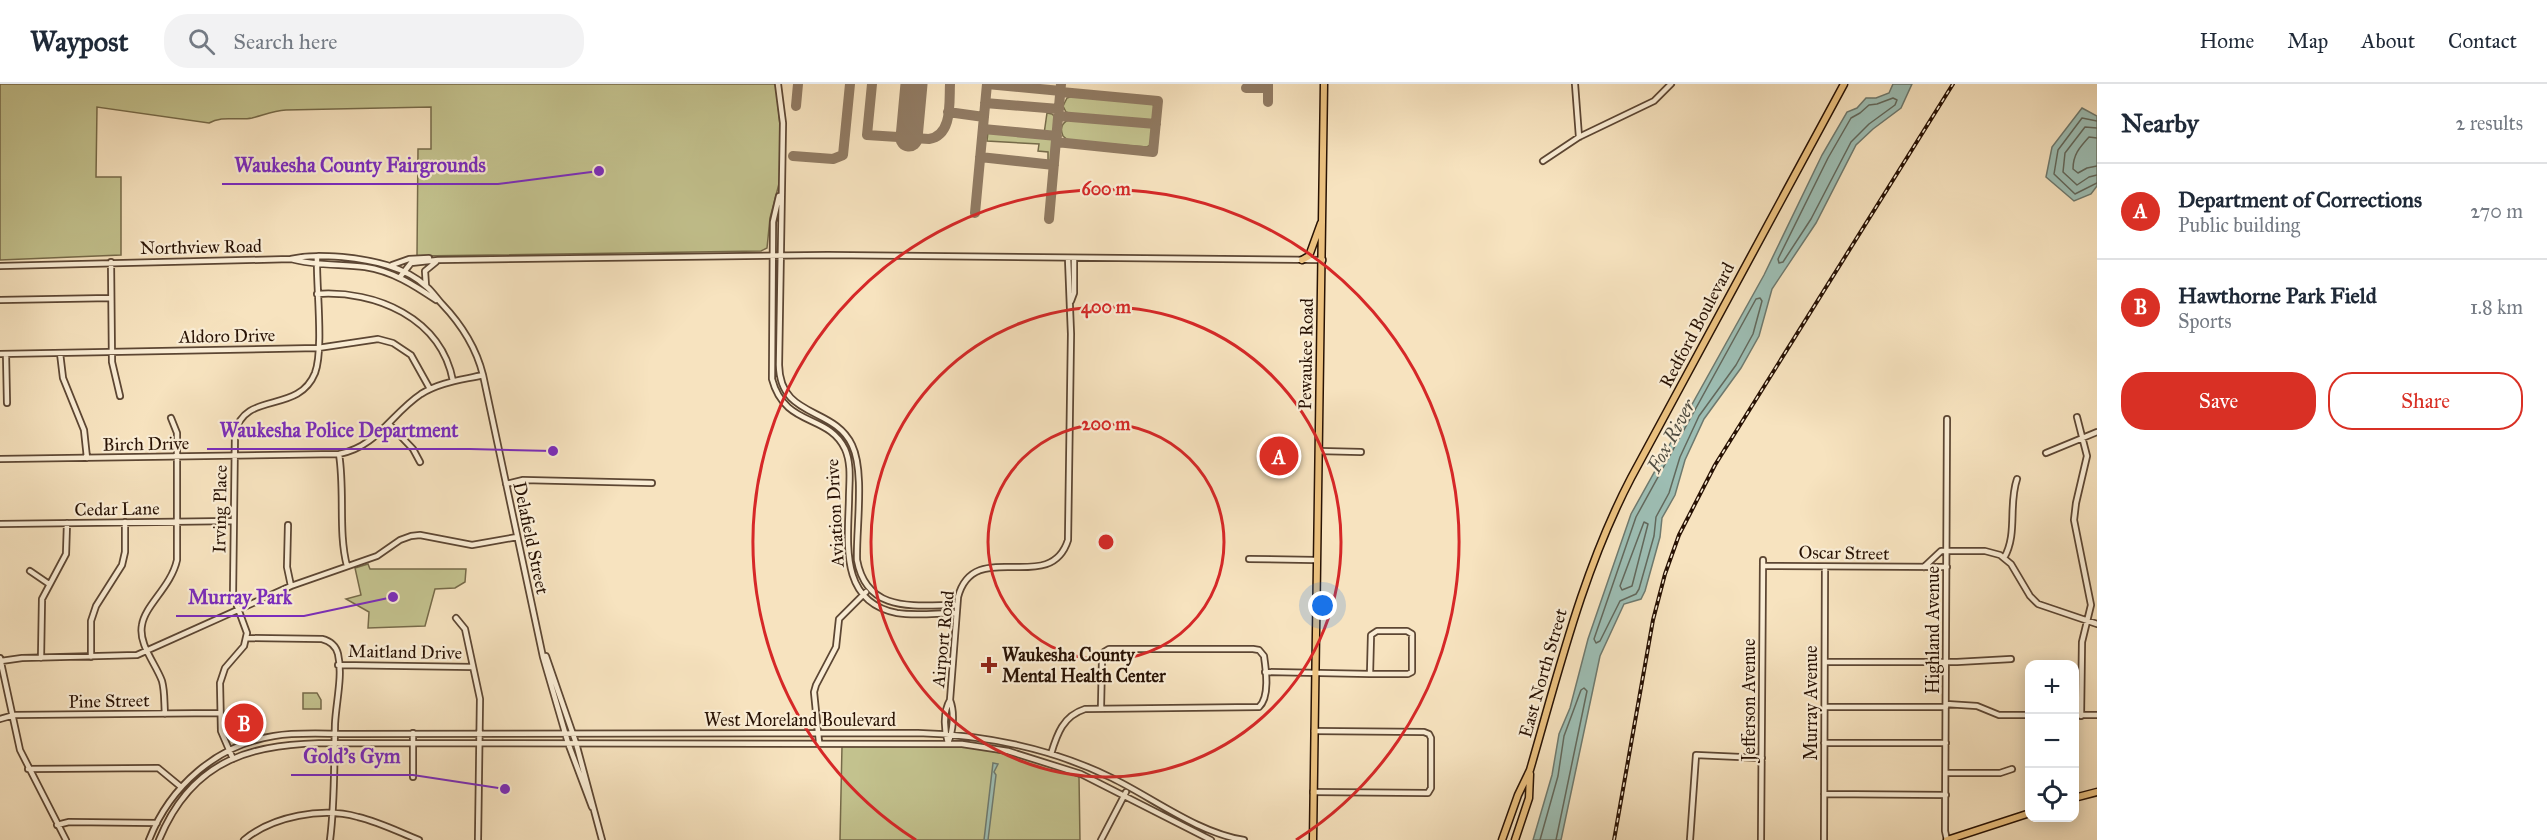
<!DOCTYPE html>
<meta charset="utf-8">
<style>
:root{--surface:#fff;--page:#f2f2f3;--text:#1f2937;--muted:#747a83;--line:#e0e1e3;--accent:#d93025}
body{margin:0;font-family:"IM FELL Great Primer",serif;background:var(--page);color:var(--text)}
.controls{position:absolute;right:18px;bottom:18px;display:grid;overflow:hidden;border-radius:12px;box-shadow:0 3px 15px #0003}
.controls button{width:54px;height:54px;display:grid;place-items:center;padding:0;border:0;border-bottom:2px solid var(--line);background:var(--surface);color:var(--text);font:30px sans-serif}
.you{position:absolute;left:1323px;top:522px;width:21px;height:21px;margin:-15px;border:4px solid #fff;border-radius:50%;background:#1a73e8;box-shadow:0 0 0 9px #1a73e833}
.badge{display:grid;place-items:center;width:39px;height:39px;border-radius:50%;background:var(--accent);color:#fff;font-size:20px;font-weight:700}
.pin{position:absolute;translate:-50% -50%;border:3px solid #fff;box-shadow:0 2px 6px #0006}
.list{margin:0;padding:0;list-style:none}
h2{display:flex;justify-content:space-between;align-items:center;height:78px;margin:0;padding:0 24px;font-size:26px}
h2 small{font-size:20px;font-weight:400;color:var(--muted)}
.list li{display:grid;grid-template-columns:39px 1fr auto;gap:18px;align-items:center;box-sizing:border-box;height:96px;padding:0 24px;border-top:2px solid var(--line)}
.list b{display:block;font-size:22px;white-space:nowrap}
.list p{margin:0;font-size:20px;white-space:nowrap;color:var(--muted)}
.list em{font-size:20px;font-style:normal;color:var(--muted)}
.actions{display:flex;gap:12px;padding:18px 24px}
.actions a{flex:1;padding:14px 0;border:2px solid var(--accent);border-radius:24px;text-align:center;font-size:21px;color:var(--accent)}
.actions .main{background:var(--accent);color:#fff}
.icon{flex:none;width:33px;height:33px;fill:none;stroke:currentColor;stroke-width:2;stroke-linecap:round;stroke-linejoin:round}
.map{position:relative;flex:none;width:2097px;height:756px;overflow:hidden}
header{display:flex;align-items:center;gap:36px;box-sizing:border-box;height:84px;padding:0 30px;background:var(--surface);border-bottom:2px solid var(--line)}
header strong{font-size:28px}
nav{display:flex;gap:33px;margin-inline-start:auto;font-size:21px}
.search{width:420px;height:54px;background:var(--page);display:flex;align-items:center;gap:15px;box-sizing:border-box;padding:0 21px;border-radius:24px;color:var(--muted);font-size:22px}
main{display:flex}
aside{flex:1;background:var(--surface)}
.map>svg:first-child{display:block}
.green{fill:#c3c28e;stroke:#766a49;stroke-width:1.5}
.water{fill:#9dbeb4;stroke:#6e796e;stroke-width:1.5}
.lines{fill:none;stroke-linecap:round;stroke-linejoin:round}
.shore{stroke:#62685c;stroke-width:1.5}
.taxiway{stroke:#907a62;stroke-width:10}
.runway{stroke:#907a62;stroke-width:27}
.minor-casing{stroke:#5c4633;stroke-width:8}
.major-casing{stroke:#281204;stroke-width:9}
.minor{stroke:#faedd5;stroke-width:4.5}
.major{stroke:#ecc280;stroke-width:6}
.rail-casing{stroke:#281204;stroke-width:4}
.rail{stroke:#faedd5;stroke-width:1.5;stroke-dasharray:4.5;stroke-linecap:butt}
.ring{fill:none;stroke:#d62828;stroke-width:3}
.poi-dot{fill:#8f2418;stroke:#faedd5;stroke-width:2}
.labels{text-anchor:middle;stroke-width:4.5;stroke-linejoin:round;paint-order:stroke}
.street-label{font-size:18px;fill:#281204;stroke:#faedd5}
.poi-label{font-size:18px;font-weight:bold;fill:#281204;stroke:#faedd5;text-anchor:start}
.water-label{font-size:20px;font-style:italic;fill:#514e42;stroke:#faedd5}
.centre{fill:#d62828;stroke:#faedd5;stroke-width:3}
.ring-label{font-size:18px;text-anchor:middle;font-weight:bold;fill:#d62828;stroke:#faedd5;stroke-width:4.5;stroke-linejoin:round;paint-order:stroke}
.leader{fill:none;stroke:#7b2cbf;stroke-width:2}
.callout-dot{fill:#7b2cbf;stroke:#faedd5;stroke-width:2}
.callout-label{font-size:20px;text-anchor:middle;font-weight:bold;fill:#7b2cbf;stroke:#faedd5;stroke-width:4.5;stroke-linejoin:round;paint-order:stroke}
</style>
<header>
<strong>Waypost</strong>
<div class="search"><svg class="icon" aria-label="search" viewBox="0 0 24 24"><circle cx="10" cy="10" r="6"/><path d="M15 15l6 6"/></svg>Search here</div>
<nav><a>Home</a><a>Map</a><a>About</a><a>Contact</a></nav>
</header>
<main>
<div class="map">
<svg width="2097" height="756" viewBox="0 0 2097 756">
<rect width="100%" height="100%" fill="#f7e3bf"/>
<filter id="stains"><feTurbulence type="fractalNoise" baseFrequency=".00333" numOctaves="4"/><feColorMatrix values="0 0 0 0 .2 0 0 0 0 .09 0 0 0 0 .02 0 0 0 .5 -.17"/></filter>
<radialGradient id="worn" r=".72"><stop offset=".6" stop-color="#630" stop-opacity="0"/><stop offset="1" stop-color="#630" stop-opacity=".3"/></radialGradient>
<path class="green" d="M0,0H776L780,41V96L770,134L767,164L761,167L417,172L418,65H431V23L286,26C273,27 264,31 252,34C238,37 222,31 209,39L97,23L96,93H121V171L0,176Z
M1073,12L1152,19L1155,24L1154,35L1150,37L1071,30L1066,28L1063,22L1067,14Z
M1047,29L1052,30L1056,34L1054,50H1044Z
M1072,35L1150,42L1153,47L1152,60L1147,63L1069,57L1063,52C1059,43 1063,37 1072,35Z
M988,48L1052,54V76L1048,77V68L1038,67L1039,60L987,57Z
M368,480L370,485H466L465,498L455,504L435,505L425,542L368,544L369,528L346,515L361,511L355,484Z
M303,609H317L321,616V625H303Z
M237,627C250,627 258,633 257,646L235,653L232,651V629Z
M842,662C887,662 935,658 981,665C1014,671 1047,681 1079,693L1080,756H840Z"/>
<path class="water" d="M1893,0H1912L1901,24L1873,45L1856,61L1816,139L1772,205L1759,252L1741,284L1704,335L1685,376L1675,411L1662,434L1660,453L1645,507L1641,515L1624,520L1600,572L1561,756H1533L1552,691L1559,650L1570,624L1588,555L1631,430L1764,191L1822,71L1847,28L1857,24L1866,14H1876L1889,9Z
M2082,24L2097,32V102L2091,110L2074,117L2046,93L2052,63Z
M993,679L998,680L994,688L996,691L988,756H984Z"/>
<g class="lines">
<path class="shore" d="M1893,14L1897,16L1895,21L1869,40L1851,58L1811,135L1783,178L1779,179L1778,175L1828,74L1851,34L1860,29L1869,21L1877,20Z
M2097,37L2082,34L2058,66L2054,90L2075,110L2097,99
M2097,44L2085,43L2065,69L2063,88L2077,101L2089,93L2097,91
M2097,54L2089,53C2079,64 2073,71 2073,85L2078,89L2087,84L2097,82
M1760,214L1762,217L1753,250L1736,281L1699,332L1680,373L1669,409L1656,433L1654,452L1639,505L1636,510L1620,517L1600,557L1596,559L1594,555L1636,433L1756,215Z
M1644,438L1648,440L1632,502L1622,506L1620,502Z
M1540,756L1558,692L1564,652L1581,606L1584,604L1587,607L1556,756"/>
<path class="taxiway" d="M872,0L867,51L929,55C953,51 949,18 950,0
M987,0L1061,7
M1246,4H1268
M1268,18V0
M985,19L1059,25
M796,22L798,0
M948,28L984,33
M1059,32L1156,40
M983,45L1057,52
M1056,58L1153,68L1158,17L1061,8
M793,72L833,75L843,71L850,0
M980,73L1054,81
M975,129L987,0
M1049,135L1061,0"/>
<path class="runway" d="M909,54L914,0"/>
<defs>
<path id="minor" d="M778,0L783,39L779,281C780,335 834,322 852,361C865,388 856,445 857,476C867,530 915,521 957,521
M1575,0L1579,53
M1543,77L1579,53L1654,17L1671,0
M779,112L773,138L772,295C785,344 828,329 845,365C852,381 849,399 849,415C848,459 839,518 897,529C916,532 937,529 956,529
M291,175C308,171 325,172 342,173C371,176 405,182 427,203C433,208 437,215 442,220C462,241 476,263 483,291L543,573L568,659L592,723
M111,178L112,278L120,312
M392,181L409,175L429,174
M0,182L291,175C315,182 341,180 365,183C392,187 414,201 436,216
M400,193L411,179L438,176L828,171L1323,176
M426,202L425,187L436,178
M317,210C376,206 441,234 453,297
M0,216L111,214
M1071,217L1074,209V174
M60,269L63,294L84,346L87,374
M0,270L318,264L378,255L393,259L411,271L430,305
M6,270L7,319
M2077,333L2087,372L2076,419L2074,436L2091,521L2082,558L2081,632
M1947,335L1945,747L1947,756
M389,340L413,365L420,378
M1319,367L1361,368
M2046,369L2097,348
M339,370C345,407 338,448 347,482
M0,375L339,370C377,363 391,330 421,310C440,298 462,296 483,291
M506,400L523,396L652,399
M0,440L233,437
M288,441L287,483L291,502
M2004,474C2018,450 2008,421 2017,395
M1249,475L1315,476
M1763,482L1947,483
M1924,483L1941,467H1985L2000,471L2011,480L2030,512L2038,520L2097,540
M30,487L49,500
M456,534L465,545L480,615L478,756
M1377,547H1407L1412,550V588L1408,590H1370L1371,551Z
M246,554L322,555C330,557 336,562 338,570C343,592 336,618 335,640C334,679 335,717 330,756
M546,572L576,659L602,756
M91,573V537L96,522L122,481L125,468V438
M0,574L20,666L66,756
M41,574L42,515L66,470L67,439
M1,577L22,574L137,571L291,502L377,472L400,456L411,452L420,451L472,461L517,453
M1825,578H1957L2011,575
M338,581L473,583
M1265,588L1370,590
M1946,620L1977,622L1999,631H2030
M1825,623H1946
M165,630C164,619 165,608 162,597C156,580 138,560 142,541C145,521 171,503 177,476V349L171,334
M2074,631H2097
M0,635L14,631L220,629
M819,658L814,608L816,601L836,563L839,535L866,508
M948,659C953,647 955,629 950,616L958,513C974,452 1050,513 1068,456L1071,250L1068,174
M948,659C944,646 943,628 950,616
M1824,659H1946
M1051,670C1057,650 1063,632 1085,625L1259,623C1270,613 1266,586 1264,572L1259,566L1253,565H1109L1104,568L1102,575L1101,623
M233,675L221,647L220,599L225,584L244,562L247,549L233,511L235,349C245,306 298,331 315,289C324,265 316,201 317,173
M28,685L158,684L181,703
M1946,689H2000L2012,685
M413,693V649
M1313,708L1428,709L1431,704V654L1429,650L1424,648L1314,647
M1824,710L1946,711
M57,741L69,738L157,739
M149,756C170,702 217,661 274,652C298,648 323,650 348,650L918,649C985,651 1051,664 1112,694C1153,714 1198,749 1244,756
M159,756C193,673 254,659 335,659L962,660L1008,667L1081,690L1211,756
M244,756C273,732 322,723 358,733C379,738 399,748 419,756
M1101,756L1126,708
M1690,756L1696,671L1762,674
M1761,756L1763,476
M1824,756L1825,483"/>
<path id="major" d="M1302,176L1309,172L1321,139
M2074,714L2097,708
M1313,756L1324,0
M1502,756L1518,711L1530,686C1559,586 1583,486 1631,394L1844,0
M1515,756L1529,714L1530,690
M1947,756L2030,729"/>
</defs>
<use href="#minor" class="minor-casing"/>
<use href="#major" class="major-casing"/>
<use href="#minor" class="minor"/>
<use href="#major" class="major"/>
<defs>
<path id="rail" d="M1614,756L1653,536L1665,490L1679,451L1715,381L1953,0"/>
</defs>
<use href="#rail" class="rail-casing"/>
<use href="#rail" class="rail"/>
</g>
<g class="ring">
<circle cx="1106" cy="458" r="118"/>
<circle cx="1106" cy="458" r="235"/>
<path d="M916 756A353 353 0 1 1 1296 756"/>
</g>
<path class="poi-dot" d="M986 572h6v6h6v6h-6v6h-6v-6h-6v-6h6z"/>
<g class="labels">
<g class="street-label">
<text transform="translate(201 163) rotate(-1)" y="6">Northview Road</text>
<text transform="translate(1697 241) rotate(-62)" y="6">Redford Boulevard</text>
<text transform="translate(227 252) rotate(-1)" y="6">Aldoro Drive</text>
<text transform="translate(1306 270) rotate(-89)" y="6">Pewaukee Road</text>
<text transform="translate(146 360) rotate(-1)" y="6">Birch Drive</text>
<text transform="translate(117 425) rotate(-1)" y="6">Cedar Lane</text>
<text transform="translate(220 425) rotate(-89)" y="6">Irving Place</text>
<text transform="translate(835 429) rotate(-93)" y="6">Aviation Drive</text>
<text transform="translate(531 454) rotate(78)" y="6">Delafield Street</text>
<text transform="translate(1844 469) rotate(1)" y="6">Oscar Street</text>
<text transform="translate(1933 546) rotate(-90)" y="6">Highland Avenue</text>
<text transform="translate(943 555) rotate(-84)" y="6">Airport Road</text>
<text transform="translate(405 568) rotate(1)" y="6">Maitland Drive</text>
<text transform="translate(1543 589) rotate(-74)" y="6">East North Street</text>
<text transform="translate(1749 616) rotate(-90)" y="6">Jefferson Avenue</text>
<text transform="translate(109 617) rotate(-1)" y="6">Pine Street</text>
<text transform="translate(1811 619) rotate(-90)" y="6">Murray Avenue</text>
<text x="800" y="642">West Moreland Boulevard</text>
</g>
<g class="poi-label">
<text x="1002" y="577">Waukesha County<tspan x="1002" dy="21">Mental Health Center</tspan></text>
</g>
<g class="water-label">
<text transform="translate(1671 352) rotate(-62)" y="7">Fox River</text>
</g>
</g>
<circle cx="1106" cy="458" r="9" class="centre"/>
<g class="ring-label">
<text x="1106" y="111">600 m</text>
<text x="1106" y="229">400 m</text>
<text x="1106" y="346">200 m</text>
</g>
<path class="leader" d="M599 87L498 100H222M553 367L470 365H207M393 513L304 532H176M505 705L413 691H291"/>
<g class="callout-dot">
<circle cx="599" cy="87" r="6"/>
<circle cx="553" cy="367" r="6"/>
<circle cx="393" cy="513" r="6"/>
<circle cx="505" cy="705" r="6"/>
</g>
<g class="callout-label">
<text x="360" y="88">Waukesha County Fairgrounds</text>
<text x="339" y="353">Waukesha Police Department</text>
<text x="240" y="520">Murray Park</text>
<text x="352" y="679">Gold's Gym</text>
</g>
<rect width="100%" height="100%" filter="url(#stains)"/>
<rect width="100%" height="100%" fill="url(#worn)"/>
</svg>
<div class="controls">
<button>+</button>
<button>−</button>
<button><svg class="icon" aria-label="locate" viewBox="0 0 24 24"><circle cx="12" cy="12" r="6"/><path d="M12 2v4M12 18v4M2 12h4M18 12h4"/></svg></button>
</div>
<div class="you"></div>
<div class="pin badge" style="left:1279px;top:372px">A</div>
<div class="pin badge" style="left:244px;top:639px">B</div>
</div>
<aside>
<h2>Nearby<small>2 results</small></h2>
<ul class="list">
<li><span class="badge">A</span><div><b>Department of Corrections</b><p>Public building</p></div><em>270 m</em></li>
<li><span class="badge">B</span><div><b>Hawthorne Park Field</b><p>Sports</p></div><em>1.8 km</em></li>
</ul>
<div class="actions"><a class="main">Save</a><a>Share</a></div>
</aside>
</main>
